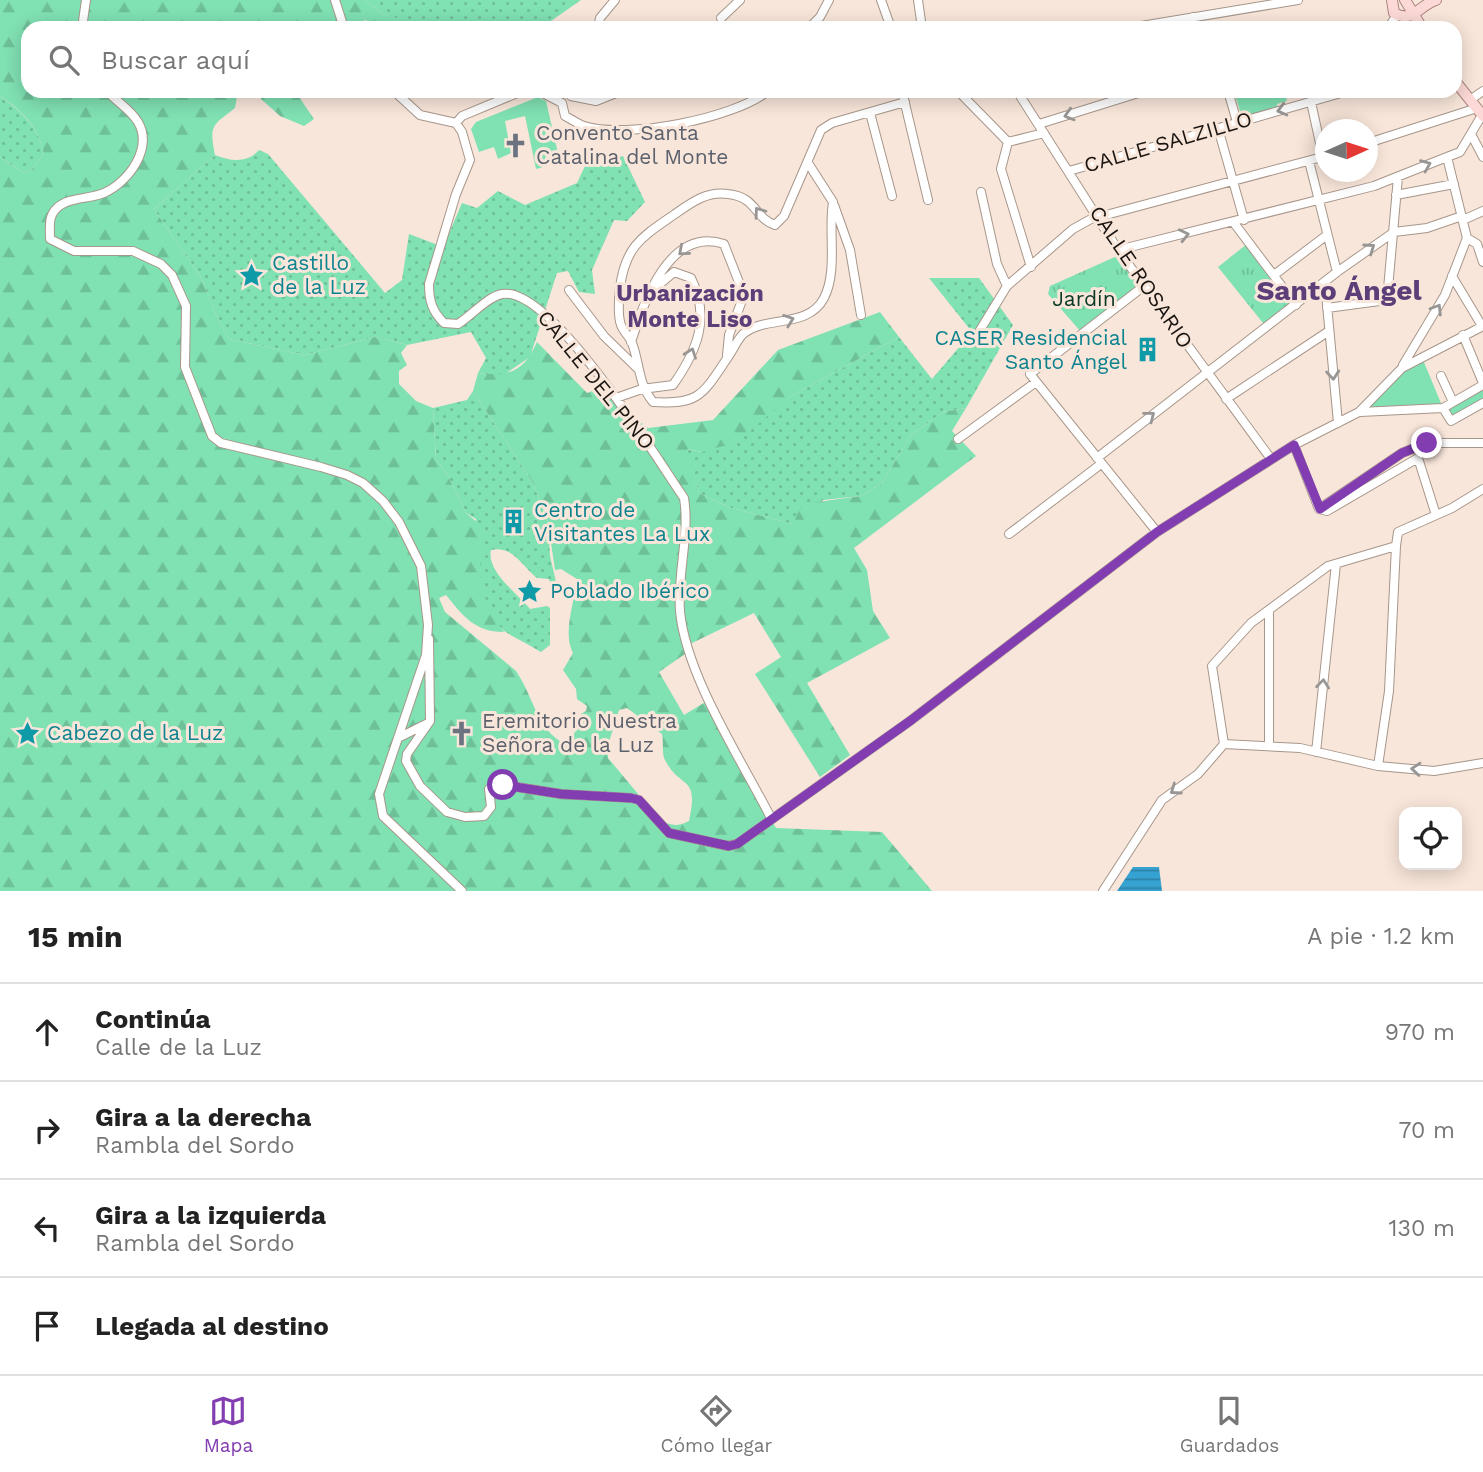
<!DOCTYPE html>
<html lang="es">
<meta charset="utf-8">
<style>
:root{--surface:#fff;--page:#f2f2f2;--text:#222;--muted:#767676;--line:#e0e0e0;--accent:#823eb1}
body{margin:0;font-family:"Work Sans",sans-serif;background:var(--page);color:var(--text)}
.controls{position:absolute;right:21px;bottom:21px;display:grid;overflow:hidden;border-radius:14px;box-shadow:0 4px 18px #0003}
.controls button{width:63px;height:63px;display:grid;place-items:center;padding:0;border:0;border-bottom:2px solid var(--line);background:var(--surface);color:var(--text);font:35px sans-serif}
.compass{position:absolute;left:1315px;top:119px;width:63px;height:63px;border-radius:50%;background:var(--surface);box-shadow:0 4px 18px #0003;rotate:87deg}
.stop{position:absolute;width:21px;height:21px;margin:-16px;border:5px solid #823eb1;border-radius:50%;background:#fff}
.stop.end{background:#823eb1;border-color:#fff;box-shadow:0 2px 7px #0008}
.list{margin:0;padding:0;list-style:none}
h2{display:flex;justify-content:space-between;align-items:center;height:91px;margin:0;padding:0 28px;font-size:30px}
h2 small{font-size:23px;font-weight:400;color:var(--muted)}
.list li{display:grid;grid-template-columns:46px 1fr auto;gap:21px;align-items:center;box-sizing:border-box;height:98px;padding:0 28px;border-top:2px solid var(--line)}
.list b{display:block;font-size:26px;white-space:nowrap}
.list p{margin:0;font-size:23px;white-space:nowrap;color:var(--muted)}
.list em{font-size:23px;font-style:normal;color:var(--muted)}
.icon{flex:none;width:38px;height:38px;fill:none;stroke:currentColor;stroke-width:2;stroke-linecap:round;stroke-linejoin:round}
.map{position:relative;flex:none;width:1483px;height:891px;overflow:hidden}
.search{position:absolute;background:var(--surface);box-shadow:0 4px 18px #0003;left:21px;right:21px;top:21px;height:77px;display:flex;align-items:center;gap:18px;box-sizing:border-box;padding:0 24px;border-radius:21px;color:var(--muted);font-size:26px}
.sheet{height:483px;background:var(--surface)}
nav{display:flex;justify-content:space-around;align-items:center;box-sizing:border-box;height:98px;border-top:2px solid var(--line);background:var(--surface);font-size:19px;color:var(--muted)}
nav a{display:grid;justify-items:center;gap:4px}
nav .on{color:var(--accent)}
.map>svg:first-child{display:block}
.grass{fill:url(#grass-dots)}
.forest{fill:url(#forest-firs);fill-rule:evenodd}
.park{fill:url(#park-tufts)}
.garden{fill:#80e1b3}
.water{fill:url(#water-rules)}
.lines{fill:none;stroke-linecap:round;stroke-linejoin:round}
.minor-casing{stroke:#a7968a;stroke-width:10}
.major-casing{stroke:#ac8480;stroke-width:12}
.minor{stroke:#fff;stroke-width:8}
.major{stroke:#fcd9d6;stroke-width:10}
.oneway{stroke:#989694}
.route{stroke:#823eb1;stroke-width:9}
.labels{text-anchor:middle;stroke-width:6;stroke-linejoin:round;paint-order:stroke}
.worship-label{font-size:21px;fill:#5b616d;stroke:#f9e6da;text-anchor:start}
.street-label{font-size:21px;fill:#1b1511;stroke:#f9e6da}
.culture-label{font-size:21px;fill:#0d838f;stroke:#f9e6da;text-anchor:start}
.park-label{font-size:21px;fill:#083724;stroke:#f9e6da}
.neighbourhood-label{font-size:23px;font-weight:bold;fill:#5e3e78;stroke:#f9e6da}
.district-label{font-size:28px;font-weight:bold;fill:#5e3e78;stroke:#f9e6da}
</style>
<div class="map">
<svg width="1483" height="891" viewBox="0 0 1483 891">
<defs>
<pattern id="grass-dots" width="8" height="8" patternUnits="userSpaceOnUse" patternTransform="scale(1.75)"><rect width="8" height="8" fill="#80e1b3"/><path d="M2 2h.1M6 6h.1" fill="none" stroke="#6ec099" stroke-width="1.8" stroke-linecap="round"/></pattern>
<pattern id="forest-firs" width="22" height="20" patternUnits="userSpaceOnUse" patternTransform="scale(1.75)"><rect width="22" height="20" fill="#80e1b3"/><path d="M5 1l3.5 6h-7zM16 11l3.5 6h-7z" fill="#6ec099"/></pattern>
<pattern id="park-tufts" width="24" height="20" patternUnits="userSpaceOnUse" patternTransform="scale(1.75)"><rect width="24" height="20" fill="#80e1b3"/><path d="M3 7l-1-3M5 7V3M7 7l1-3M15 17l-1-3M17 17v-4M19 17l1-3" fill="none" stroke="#6ec099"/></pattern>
<pattern id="water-rules" width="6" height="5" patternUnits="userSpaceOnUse" patternTransform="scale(1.75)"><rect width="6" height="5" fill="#36a2d2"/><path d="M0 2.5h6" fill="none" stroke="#2d83a9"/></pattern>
</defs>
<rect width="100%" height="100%" fill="#f9e6da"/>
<path class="grass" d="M365,0H581L541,28H426L383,14Z
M0,96C23,112 38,127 44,154L31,170L24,173L0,157Z
M259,150L268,154L385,293L402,280L409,234L438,245L447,238L462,203L477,208L498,191L525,205L577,183L585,166L623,156L645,202L627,221L614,220L592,270L595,294L579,292L568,271L557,273L530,357L502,376L478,373L486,358L471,332L407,345L375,337L305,355L229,339L217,317L202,279L154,209L215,155C230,161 247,164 259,150Z
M929,278H979L1013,325L966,408L943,412L911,435L882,483L861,496L823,500L793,524L728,507L699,493L686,449L702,452L766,416L791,396L899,337L932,379L972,332Z
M473,391L533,483L548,523L550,556L559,595L553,593L549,579L537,578C522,566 513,545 491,550C486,571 517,593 530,609L547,606L550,608V645L541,652C532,646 509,635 503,630C473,603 479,555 476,519L466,513L446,472L436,460L433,408L467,400Z"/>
<path class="forest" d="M0,0H365L383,14L426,26L384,28L365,20L355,28H28V91H238L235,108C212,126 209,125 215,155L154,209L202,279L217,317L229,339L305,355L375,337L407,345L401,353L407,365L399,371V384L416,401L433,408L436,460L446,472L466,513L483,527C478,572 477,594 504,632C475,632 463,616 446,595L439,598L445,612L516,671C534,697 536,729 566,745L578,728L576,717L586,711L587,706L577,699L576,689L563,670L573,653C562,633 575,601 577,579L561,569L555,570L548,523L533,483L473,391L478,373C508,377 524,372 537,342L587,393L598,389L648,428L713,420L778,350L880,312L899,337L791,396L737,442L702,452L687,449L699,493L728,507L793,524L802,504L861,496L882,483L911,435L943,412L966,408L952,431L976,456L854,548L867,570L873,611L890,638L807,683L850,755L820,777L755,674L781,657L754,613L688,645L685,654L659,672L684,715L707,701L776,828L882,832L932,891H0V157L24,173L31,170L44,154C38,127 23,111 0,96ZM627,708L662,734C664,744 661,754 666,762C682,790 699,775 689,821C677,827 671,826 659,819L608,758V745L619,710Z
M260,91H295L314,119L304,126L280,116L261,99Z"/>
<path class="park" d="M1247,244L1291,304L1263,323L1218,267Z
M1117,256L1139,288L1081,332L1048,294L1050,286Z"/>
<path class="garden" d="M1234,91H1284L1287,101L1277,104L1278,111L1242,118Z
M538,97L546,101L560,162L536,169L525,116L505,121L511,153L498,159L494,147L479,152L471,129L476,122Z
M1421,355L1443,408L1483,385V403L1451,421L1443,408L1359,412Z"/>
<path class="water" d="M1133,867H1159L1162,891H1117Z"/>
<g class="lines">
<defs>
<path id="minor" d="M335,0L344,28
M881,0L891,28
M918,0L922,28
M1193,17L1194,28
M721,18L740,0
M82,28L86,0
M598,28L600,18L615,0
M809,28L820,17L829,0
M1129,28L1298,0
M1388,28L1397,15
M107,91C117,102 130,109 138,122C153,148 129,182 104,193C90,199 68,197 57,208C48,216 50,227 50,239L74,251H133L161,264L172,275L186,306L185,367L212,436L221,443L321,467L347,475L363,483L383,501L399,522L421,566L428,625L426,655L379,794L383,816L462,891
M394,91L420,115L456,123L462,132L470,160L456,194L429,284C429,301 432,311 444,323L458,324C471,316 487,297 502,294C551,285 657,459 684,498C690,535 677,574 680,611C686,676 741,759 771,818
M539,91L562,103L565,116C571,119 578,124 584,126C627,139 733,119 768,91
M902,91L928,200
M958,91L1008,142
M1017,91L1118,250L1271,459
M1228,91L1237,122
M1423,92L1425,91
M571,96L596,101L621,91
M1470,100L1483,91
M1311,102L1323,157
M870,113L892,196
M456,123L462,116L522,91
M1039,124L1145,91
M1218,128L1244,220
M1471,134L1483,157
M1008,142L1001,169L1031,267
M1008,142L1044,133
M1368,143L1477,108
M1309,161L1337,272
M808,163L833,202C828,232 838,271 824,298C808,329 765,315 743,334C737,340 733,350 728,357C703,394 700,405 653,402C638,384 640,364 632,343C629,336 623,331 621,325C617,314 619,298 620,287C626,245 642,237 675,214C692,202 707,191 728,194C757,197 754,218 775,225L784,216L821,130L832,123L905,102
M1069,171L1348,91
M981,192L997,264L1007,286
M1396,195L1454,184
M834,205L850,250L861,315
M1463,220L1483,211
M1234,223L1296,305
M1467,238L1477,244L1483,262
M1118,250L1374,186L1447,157
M1274,275L1327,235
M1452,276L1482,326
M1325,283L1338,423
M1144,286L1030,374L1157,532
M569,290L604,336L638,369
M1327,308L1387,300L1398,177
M1463,335L1483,383
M974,340L1007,286L1073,229L1091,219L1326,156
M631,342C644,302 669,226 724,244L744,295L729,335L727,355
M1403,365L1445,295L1467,238L1447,157L1460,152L1482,115
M1441,376L1453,402
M616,398L642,389L673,385C697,351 711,318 691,278L674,272L654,289
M1226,399L1329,331
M1443,408L1451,421L1483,403
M1360,412L1443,408L1483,385
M958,439L1036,382
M1294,445L1319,509L1402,453L1427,443H1483
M1097,458L1337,272L1394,232L1427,228L1462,216
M1319,509L1327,511L1418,458L1436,515
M1009,534L1101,464
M1269,610V745
M429,639L430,721L407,754L406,761L420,786L447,812L465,817L484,816L491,807L489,789L498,784L561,794L631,798L639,800L669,833L728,846L737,844L910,721L1157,532L1294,445L1359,412L1402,368L1483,326
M398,738L428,723
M1224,744L1212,666L1251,623L1328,566L1396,546L1398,532L1452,508L1483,489
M1224,744L1300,748L1378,766L1434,771L1483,763
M1316,752L1336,564
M1378,766L1389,691L1396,546
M1103,891L1162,800L1198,774L1224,744"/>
<path id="major" d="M1392,0L1394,13C1413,24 1419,5 1436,0
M1405,0L1422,28
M1455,81L1483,116"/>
</defs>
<use href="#minor" class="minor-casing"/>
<use href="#major" class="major-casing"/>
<use href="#minor" class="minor"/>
<use href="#major" class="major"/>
</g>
<defs><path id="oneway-chevron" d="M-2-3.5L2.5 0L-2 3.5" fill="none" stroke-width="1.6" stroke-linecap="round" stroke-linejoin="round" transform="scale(1.75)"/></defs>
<g class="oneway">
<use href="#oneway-chevron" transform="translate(1282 110) rotate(165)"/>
<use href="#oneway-chevron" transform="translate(1069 115) rotate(163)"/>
<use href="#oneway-chevron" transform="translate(1426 165) rotate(-22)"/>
<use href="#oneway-chevron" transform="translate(759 212) rotate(-126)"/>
<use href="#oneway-chevron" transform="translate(1184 235) rotate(-13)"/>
<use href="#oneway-chevron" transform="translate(1370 248) rotate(-35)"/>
<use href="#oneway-chevron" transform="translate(683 251) rotate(139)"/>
<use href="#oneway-chevron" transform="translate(1437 309) rotate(-58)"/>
<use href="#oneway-chevron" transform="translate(789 320) rotate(-20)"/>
<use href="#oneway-chevron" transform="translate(691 353) rotate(-70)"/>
<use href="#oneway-chevron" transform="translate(1333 375) rotate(85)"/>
<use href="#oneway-chevron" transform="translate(1150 416) rotate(-38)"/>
<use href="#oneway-chevron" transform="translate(1323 684) rotate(-84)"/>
<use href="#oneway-chevron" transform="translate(1416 769) rotate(-175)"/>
<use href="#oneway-chevron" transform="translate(1175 790) rotate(145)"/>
</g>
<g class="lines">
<path class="route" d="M503,785L561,794L631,798L639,800L669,833L729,846L737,844L910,721L1157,532L1294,445L1320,509L1402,453L1427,443"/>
</g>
<defs>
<symbol id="church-bare" viewBox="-9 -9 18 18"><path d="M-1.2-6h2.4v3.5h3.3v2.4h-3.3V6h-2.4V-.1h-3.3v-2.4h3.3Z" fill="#6b7280" stroke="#f9e6da" stroke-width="2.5" paint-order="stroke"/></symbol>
<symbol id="sight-bare" viewBox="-9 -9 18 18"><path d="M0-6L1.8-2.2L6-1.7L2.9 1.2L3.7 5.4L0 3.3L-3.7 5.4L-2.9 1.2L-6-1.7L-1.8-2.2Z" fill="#0f9aa8" stroke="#f9e6da" stroke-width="2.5" paint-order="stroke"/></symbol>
<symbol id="building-bare" viewBox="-9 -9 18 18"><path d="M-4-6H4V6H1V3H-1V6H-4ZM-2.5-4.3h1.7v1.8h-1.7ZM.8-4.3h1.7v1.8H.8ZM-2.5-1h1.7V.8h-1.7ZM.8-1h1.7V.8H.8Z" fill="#0f9aa8" stroke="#f9e6da" stroke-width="2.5" paint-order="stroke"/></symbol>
</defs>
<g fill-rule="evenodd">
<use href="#church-bare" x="498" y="128" width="35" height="35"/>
<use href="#sight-bare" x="234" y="258" width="35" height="35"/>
<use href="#building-bare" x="1130" y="332" width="35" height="35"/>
<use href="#building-bare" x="496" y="504" width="35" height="35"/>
<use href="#sight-bare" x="512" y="574" width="35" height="35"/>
<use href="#sight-bare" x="10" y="716" width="35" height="35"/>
<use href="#church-bare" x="444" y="716" width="35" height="35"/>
</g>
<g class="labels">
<g class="worship-label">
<text x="536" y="140">Convento Santa<tspan x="536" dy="24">Catalina del Monte</tspan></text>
<text x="482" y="728">Eremitorio Nuestra<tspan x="482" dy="24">Señora de la Luz</tspan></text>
</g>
<g class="street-label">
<text transform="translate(1168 142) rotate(-16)" y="7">CALLE SALZILLO</text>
<text transform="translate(1141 277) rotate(56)" y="7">CALLE ROSARIO</text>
<text transform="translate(596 380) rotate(51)" y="7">CALLE DEL PINO</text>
</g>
<g class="culture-label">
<text x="272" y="270">Castillo<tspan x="272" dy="24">de la Luz</tspan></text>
<text x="1127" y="345" text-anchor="end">CASER Residencial<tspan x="1127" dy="24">Santo Ángel</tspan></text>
<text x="534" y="517">Centro de<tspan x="534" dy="24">Visitantes La Lux</tspan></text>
<text x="550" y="598">Poblado Ibérico</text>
<text x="47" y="740">Cabezo de la Luz</text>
</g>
<g class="park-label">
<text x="1084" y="306">Jardín</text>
</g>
<g class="neighbourhood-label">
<text x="690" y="301">Urbanización<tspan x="690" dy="26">Monte Liso</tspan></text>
</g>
<g class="district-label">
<text x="1339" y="300">Santo Ángel</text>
</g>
</g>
</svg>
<div class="controls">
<button><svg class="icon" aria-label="locate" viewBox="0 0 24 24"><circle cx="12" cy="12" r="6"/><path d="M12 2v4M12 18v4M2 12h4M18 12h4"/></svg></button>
</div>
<svg class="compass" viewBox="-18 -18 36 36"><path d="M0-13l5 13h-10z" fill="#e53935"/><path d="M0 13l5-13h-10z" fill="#767676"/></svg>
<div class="stop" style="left:503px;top:785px"></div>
<div class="stop end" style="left:1427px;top:443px"></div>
<div class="search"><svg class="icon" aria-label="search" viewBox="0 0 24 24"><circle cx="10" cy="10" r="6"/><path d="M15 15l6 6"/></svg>Buscar aquí</div>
</div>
<section class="sheet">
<h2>15 min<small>A pie · 1.2 km</small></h2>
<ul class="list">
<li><svg class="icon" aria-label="ahead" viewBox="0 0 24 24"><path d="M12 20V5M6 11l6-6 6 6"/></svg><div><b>Continúa</b><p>Calle de la Luz</p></div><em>970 m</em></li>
<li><svg class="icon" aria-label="right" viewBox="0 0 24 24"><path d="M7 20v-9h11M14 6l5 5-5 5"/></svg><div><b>Gira a la derecha</b><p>Rambla del Sordo</p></div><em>70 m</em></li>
<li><svg class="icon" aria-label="left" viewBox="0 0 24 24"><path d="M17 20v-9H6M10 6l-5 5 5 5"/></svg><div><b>Gira a la izquierda</b><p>Rambla del Sordo</p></div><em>130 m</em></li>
<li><svg class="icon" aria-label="arrive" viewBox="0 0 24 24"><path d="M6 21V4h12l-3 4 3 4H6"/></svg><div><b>Llegada al destino</b></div></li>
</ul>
</section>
<nav>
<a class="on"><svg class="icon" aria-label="map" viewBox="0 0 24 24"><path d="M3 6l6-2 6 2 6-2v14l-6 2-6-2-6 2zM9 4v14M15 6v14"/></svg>Mapa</a>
<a><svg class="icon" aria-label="directions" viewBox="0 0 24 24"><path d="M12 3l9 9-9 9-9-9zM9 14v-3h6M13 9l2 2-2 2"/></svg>Cómo llegar</a>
<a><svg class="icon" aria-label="saved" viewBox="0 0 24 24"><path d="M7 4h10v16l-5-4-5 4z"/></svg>Guardados</a>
</nav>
